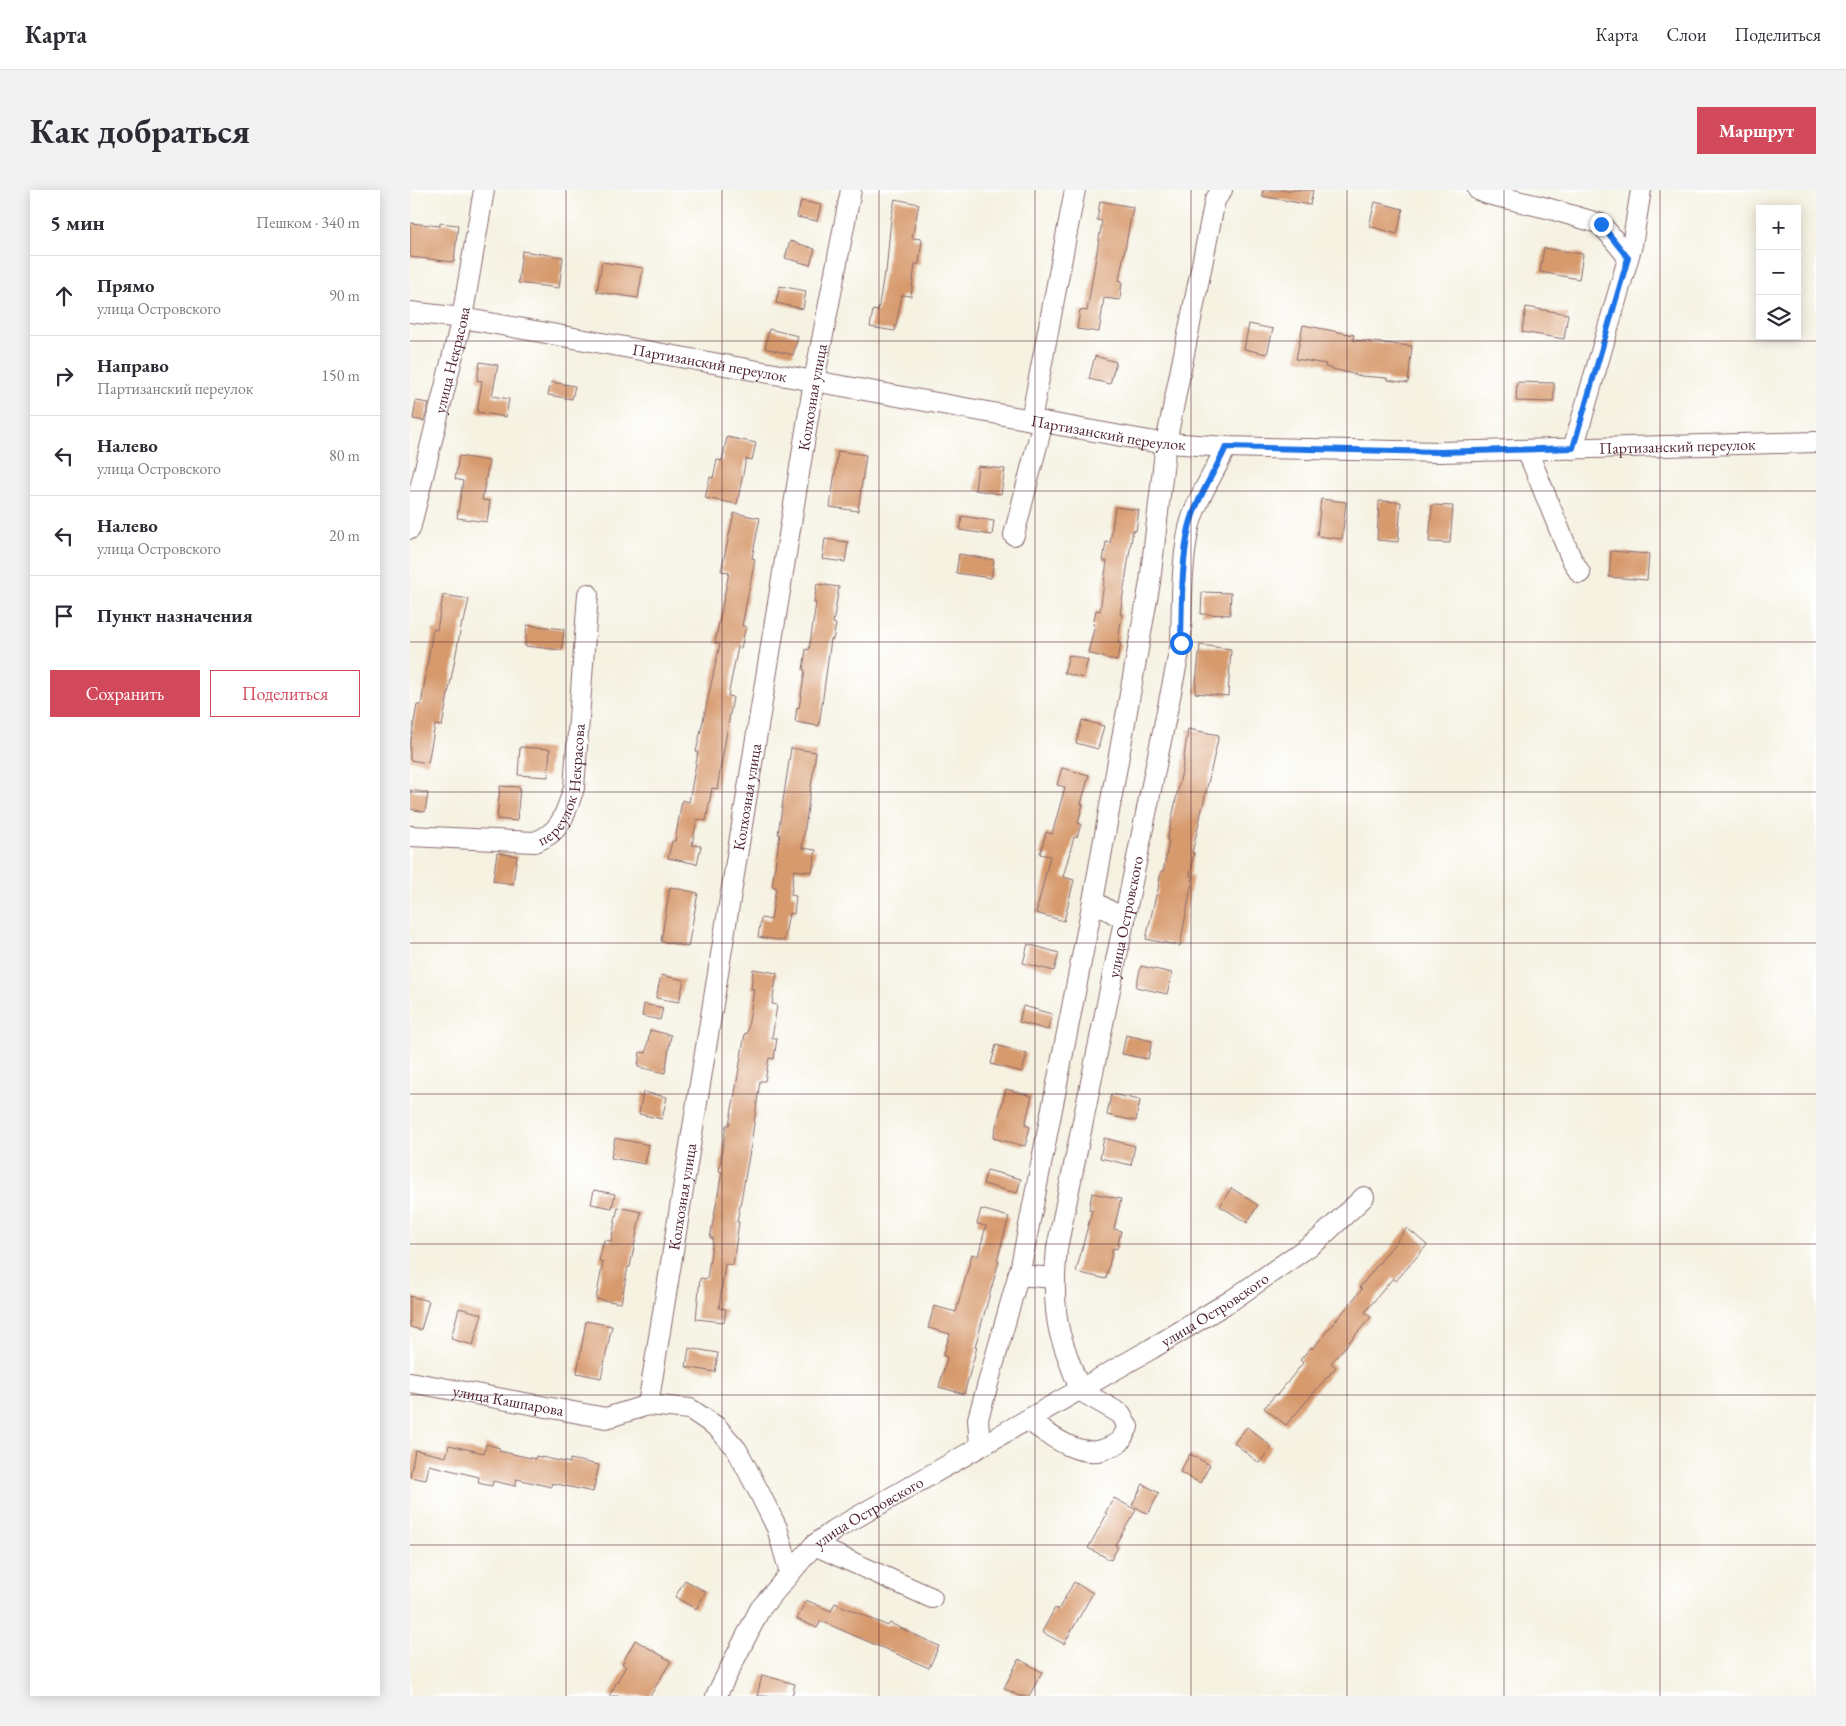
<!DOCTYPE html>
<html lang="ru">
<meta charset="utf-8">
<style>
:root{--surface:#fff;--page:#f2f2f3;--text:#2b2b33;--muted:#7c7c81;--line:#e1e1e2;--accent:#d1495b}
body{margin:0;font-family:"EB Garamond",serif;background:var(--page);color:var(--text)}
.controls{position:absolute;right:15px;top:15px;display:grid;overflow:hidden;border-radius:0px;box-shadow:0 2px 12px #0003}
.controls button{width:45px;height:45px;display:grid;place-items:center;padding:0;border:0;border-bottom:1px solid var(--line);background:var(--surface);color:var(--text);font:25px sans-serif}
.stop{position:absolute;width:15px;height:15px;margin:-11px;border:4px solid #1a73e8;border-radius:50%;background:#fff}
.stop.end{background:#1a73e8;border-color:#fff;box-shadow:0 1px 5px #0008}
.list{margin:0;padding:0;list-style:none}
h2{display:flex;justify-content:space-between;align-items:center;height:65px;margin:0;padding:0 20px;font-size:21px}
h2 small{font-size:16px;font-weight:400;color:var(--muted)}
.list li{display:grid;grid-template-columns:32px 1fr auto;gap:15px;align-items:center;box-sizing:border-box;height:80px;padding:0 20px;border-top:1px solid var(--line)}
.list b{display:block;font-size:19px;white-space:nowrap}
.list p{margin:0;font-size:16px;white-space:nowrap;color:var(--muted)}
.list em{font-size:16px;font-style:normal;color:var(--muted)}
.actions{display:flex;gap:10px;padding:15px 20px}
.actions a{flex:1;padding:11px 0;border:1px solid var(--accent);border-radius:0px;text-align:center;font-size:18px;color:var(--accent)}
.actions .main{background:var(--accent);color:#fff}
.icon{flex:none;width:28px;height:28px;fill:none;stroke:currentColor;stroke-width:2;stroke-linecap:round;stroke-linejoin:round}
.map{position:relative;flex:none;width:1406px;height:1506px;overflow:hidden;border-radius:0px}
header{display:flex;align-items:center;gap:30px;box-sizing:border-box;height:70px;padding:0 25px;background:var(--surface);border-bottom:1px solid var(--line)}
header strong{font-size:24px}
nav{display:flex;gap:28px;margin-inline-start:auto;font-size:18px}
.intro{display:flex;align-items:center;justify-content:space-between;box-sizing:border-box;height:120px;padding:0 30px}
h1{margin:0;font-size:35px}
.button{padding:12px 22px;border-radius:0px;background:var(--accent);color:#fff;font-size:18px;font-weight:700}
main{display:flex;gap:30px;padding:0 30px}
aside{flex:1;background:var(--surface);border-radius:0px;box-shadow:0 2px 12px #0003}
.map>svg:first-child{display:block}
.building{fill:#d79a6d}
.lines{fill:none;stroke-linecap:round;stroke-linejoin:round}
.minor-casing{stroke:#86696b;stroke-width:22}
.minor{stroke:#fff;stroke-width:20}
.route{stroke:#1a73e8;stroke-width:6}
.grid{fill:none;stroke:#4a1f2b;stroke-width:1;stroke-opacity:0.55}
.labels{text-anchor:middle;stroke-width:4.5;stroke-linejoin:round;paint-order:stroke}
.street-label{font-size:16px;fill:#4a1f2b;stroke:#fff}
</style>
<header>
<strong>Карта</strong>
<nav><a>Карта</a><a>Слои</a><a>Поделиться</a></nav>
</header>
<div class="intro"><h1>Как добраться</h1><a class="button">Маршрут</a></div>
<main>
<aside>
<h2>5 мин<small>Пешком · 340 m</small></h2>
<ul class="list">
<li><svg class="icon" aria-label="ahead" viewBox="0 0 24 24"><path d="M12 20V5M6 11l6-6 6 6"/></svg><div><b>Прямо</b><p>улица Островского</p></div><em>90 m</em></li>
<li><svg class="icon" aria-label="right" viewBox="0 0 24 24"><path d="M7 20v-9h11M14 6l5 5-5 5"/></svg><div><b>Направо</b><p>Партизанский переулок</p></div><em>150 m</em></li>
<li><svg class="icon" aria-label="left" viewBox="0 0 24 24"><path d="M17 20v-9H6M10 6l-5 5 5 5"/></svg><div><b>Налево</b><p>улица Островского</p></div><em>80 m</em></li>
<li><svg class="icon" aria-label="left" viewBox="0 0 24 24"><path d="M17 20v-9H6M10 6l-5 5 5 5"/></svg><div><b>Налево</b><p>улица Островского</p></div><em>20 m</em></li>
<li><svg class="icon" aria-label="arrive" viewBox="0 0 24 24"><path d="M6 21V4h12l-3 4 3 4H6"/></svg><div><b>Пункт назначения</b></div></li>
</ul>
<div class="actions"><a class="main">Сохранить</a><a>Поделиться</a></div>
</aside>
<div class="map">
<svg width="1406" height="1506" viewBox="0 0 1406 1506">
<rect width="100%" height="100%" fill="#fff"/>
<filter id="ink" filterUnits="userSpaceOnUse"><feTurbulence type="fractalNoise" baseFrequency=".02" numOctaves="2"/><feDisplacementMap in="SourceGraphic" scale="10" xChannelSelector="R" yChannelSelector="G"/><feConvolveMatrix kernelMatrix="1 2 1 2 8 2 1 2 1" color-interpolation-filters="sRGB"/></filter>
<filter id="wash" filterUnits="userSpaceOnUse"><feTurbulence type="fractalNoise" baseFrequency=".0096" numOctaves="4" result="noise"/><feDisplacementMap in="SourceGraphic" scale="20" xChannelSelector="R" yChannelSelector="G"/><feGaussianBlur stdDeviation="1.12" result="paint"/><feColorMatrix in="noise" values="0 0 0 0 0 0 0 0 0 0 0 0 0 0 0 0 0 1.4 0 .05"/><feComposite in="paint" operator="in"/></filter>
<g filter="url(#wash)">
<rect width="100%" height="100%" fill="#f5f2e2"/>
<g id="blocks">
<path class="building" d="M853,0H903L900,15L852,6Z
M485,9L509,14L502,48L512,49L509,74H505L501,106L492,105L485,141L460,137L463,120L468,121L474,83H476L481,28Z
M391,11L411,15L407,31L387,27Z
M690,11L723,17L709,90L712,91L710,110L694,108L689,142L667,139L670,120L677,121L692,31L687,30Z
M965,12L993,19L987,44L959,36Z
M0,33L30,36V33L48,35L44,72L0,67Z
M380,51L405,59L400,75L375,68Z
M1134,58L1173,64L1169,89L1130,82Z
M112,61L153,67L149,98L108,93Z
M192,72L233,78L228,108L187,102Z
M370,96L396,101L393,119L366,113Z
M1116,117L1158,124L1154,149L1112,142Z
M839,134L863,139L857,164L834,159Z
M893,135L944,145L943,150L1002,156L998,193L977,190V188L951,186L915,177L916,174L886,169Z
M359,139L388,146L383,165L355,158Z
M685,166L706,172L700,194L679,189Z
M70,172L88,175L82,206L99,209L96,227L67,222L72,191L67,190Z
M141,192L165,196L162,209L138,205Z
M1107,192L1144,193V212L1106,211Z
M6,211L19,213L14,231L3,229Z
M317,247L346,253L342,270L336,269L327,314L295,308L300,287L303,288L307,270L312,271Z
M428,261L456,265L448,321L420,317Z
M49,266L79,271L72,310L80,311L77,332L47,328L53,291L45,289Z
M568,276L595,279L591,304L565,300Z
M911,309L936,312L932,349L907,346Z
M969,311L991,312L988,352L967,350Z
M1022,315L1043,316L1040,353L1019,352Z
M705,317L729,320L726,341L723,340L715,392L710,424H712L708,453L711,454L707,471L678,463L685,435H683L686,420L690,421L697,371H693L696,352L700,353Z
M324,323L350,328L342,368L345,369L332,436H336L331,458L328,457L318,506L323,507L307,599L302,598L296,631L287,629L282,655L291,656L287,674L258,668L262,651H265L272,610L279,612L288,562H286L310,454L305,453L319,382L311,381Z
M552,326L584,331L582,345L550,340Z
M415,349L438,352L435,372L412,369Z
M1201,361L1239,364L1237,390L1199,387Z
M549,364L584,370L581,388L546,383Z
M407,394L429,397L423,433L426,434L423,450L421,449L409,536L385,532L387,517L389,518L395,480H393L396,459L399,460L406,413H404Z
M792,402L821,403L820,425L791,424Z
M33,405L59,409L54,432H52L32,536L25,535L18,573L0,570V549H1L7,515H11L23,439L27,440Z
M117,435L154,439L152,460L115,456Z
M790,455L821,459L818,506L785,503Z
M659,465L678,470L673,488L654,483Z
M672,530L694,536L688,559L666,553Z
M778,539L809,545L782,663H784L780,686H783L770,756L736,749L746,705H747L751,681L753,682L759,651H757L772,581Z
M110,557L140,559L138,587L108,585Z
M381,558L406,562L392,658L406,660L402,682L384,680L381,705L386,706L384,724L379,723L374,751L348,747L351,728L361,730L366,697L362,696L370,644H368Z
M652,578L679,585L671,614H673L668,633L671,634L667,647H664L653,687L664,690L654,731L626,723L640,666L630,664L636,642L642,644L655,597L647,595Z
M90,596L110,597L107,631L87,629Z
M0,600L18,603L15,622L0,619Z
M87,663L107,666L103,694L83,691Z
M260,697L288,703L278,757L251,751Z
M618,754L649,763L644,781L613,773Z
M731,776L762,783L757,804L726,797Z
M343,779L367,783L362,814L367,815L362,848H367L364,869L359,868L355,891H350L341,955L327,1032H329L323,1075L315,1074L309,1118L316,1119L314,1132L286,1129L290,1088L297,1089L303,1048H300L312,982H309L312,960L316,935H319L325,903L335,843L337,844L344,799H341Z
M251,785L274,790L269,812L246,808Z
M234,814L253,818L250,830L232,826Z
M613,816L642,824L638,840L609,832Z
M240,840L261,845L255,883L228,877L230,862L236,863Z
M716,845L742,851L738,869L712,864Z
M586,855L617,864L612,882L581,874Z
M596,899L622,906L615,935L620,937L615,956L583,948Z
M233,902L257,907L252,929L229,924Z
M701,904L730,910L726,931L697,925Z
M205,948L239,955L235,974L201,968Z
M694,948L725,956L721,975L690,968Z
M577,980L611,989L607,1003L573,994Z
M821,998L848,1015L837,1033L810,1016Z
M184,1000L205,1004L202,1018L181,1014Z
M682,1003L711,1009L704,1039L711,1041L707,1059L703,1058L696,1089L666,1082L682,1020H679Z
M208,1017L231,1022L220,1077H218L211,1113L186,1109L193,1072L189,1071L194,1050L201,1051Z
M571,1019L599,1027L587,1071H589L584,1089L565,1157H567L554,1204L529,1197L537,1167L533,1166L540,1144L518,1138L524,1116L546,1122L562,1064L568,1066L576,1036L567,1034Z
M997,1038L1017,1055L986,1091L983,1088L955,1122L961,1127L921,1173L926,1177L876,1235L854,1218L866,1204L867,1205L893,1173L890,1170L901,1157L902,1159L952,1099L950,1097Z
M0,1106L19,1111L11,1140L0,1137Z
M49,1118L72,1124L63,1155L41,1149Z
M176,1131L202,1136L191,1188L167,1183Z
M279,1158L308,1163L305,1182L276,1177Z
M837,1237L862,1257L849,1273L824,1253Z
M76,1254L90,1258L89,1261L125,1269L126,1266L160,1273V1269L189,1275L183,1302L142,1293L141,1297L107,1289L105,1296L83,1291L82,1296L68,1293L69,1287L19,1275L16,1290L0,1287L5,1260L36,1267L39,1255L74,1263Z
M780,1264L800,1275L790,1293L770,1282Z
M733,1294L749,1303L738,1324L722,1315Z
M704,1308L726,1320L705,1355L708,1357L701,1370L678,1358L697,1324L695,1323Z
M275,1390L296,1402L286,1419L265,1407Z
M664,1392L683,1403L654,1454L632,1442L645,1418L648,1420Z
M396,1410L421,1421L425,1413L478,1436L480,1433L529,1456L519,1478L411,1431L407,1438L387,1429Z
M225,1450L261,1471L240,1506H199L216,1476L212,1474Z
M609,1469L632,1482L619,1506H609L594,1498Z
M352,1485L385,1494L382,1506H347Z"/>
</g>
</g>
<g filter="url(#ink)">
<use href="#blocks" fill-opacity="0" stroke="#86696b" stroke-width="1"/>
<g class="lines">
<defs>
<g id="minor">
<path d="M1068,0L1078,4L1137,18L1191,34L1218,67"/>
<path id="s1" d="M0,122L52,128L745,252L816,257L1030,262L1406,252"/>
<path d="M621,230L665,0"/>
<path d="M1163,259L1222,55L1231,0"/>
<path d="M1117,260L1161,368L1170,383"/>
<path id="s2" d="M0,339L52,128L74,0"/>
<path d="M604,345L633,232"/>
<path id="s3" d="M0,646L125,652C152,642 155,624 164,598L178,404"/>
<path d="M683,711L715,730"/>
<path d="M608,1085L644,1088"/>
<path id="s4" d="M0,1192L196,1228L238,1215L280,1219L307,1237L327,1260L349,1302L367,1338L380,1383"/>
<path id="s5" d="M670,1200C663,1182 656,1163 650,1144C643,1116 644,1087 647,1058L771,453C772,415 771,375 779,338C786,309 804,284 816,257"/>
<path id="s6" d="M238,1215L404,191L441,0"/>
<path d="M617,1230C638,1243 665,1267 692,1260C698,1258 704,1255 710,1252L718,1237L711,1224L669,1200"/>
<path d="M570,1256L568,1229L611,1076L683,711L740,392L756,253L805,10L812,0"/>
<path d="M404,1355L522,1408"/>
<path id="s7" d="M306,1506L350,1419L404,1355L426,1339L741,1159L822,1110L908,1050L954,1007"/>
</g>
</defs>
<use href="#minor" class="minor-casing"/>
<use href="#minor" class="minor"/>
</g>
</g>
<g class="lines" filter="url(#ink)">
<path class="route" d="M771,453C772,415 771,375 779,338C786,309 804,284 816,257L1030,262L1163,258L1218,68L1191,34"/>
</g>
<path class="grid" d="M156,0V1506M312,0V1506M469,0V1506M625,0V1506M781,0V1506M937,0V1506M1094,0V1506M1250,0V1506M0,151H1406M0,301H1406M0,452H1406M0,602H1406M0,753H1406M0,904H1406M0,1054H1406M0,1205H1406M0,1355H1406"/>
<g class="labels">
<g class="street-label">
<text dy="6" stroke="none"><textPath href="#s2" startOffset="174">улица Некрасова</textPath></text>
<text dy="6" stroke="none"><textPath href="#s1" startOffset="304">Партизанский переулок</textPath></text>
<text dy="6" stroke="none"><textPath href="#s6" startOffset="1021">Колхозная улица</textPath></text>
<text dy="6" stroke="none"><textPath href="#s1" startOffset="709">Партизанский переулок</textPath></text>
<text dy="6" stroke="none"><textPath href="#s1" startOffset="1279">Партизанский переулок</textPath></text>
<text dy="6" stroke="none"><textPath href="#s3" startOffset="194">переулок Некрасова</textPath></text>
<text dy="6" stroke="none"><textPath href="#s6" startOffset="616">Колхозная улица</textPath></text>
<text dy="6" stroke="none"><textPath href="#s5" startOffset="484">улица Островского</textPath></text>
<text dy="6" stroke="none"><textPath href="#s6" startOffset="211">Колхозная улица</textPath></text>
<text dy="6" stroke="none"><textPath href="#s7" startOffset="646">улица Островского</textPath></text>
<text dy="6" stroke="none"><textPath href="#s4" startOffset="100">улица Кашпарова</textPath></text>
<text dy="6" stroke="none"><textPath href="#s7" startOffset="245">улица Островского</textPath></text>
</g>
</g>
</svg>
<div class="controls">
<button>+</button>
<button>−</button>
<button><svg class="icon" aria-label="layers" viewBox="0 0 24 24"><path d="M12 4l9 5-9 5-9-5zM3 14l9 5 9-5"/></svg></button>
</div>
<div class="stop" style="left:771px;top:453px"></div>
<div class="stop end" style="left:1191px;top:34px"></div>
</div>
</main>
